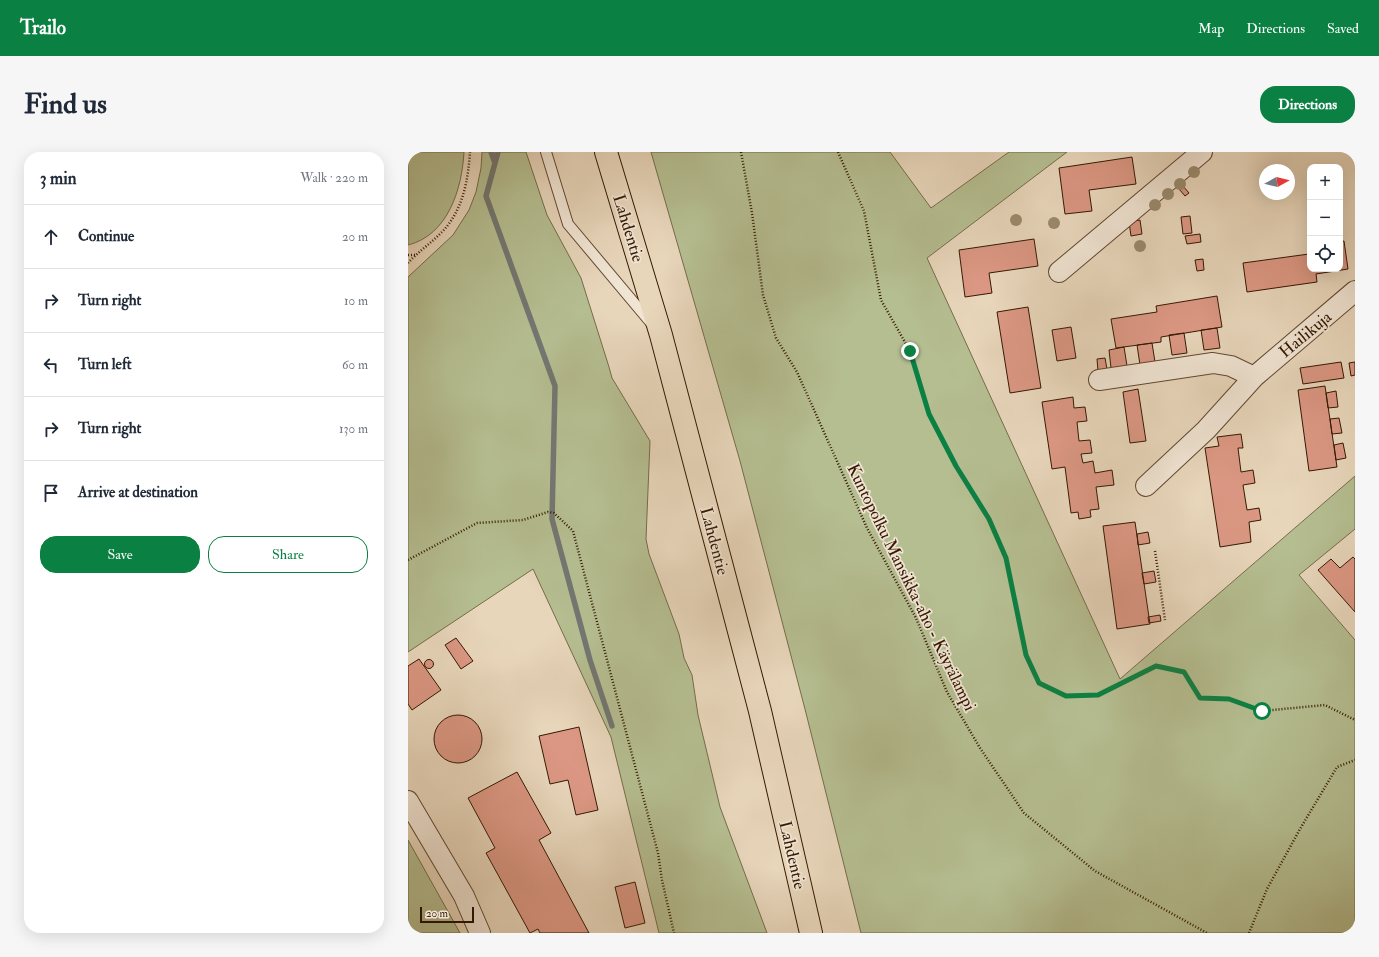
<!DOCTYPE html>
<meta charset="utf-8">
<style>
:root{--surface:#fff;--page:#f6f6f7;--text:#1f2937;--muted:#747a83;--line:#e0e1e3;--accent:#0b8043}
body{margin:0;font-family:"IM FELL Double Pica",serif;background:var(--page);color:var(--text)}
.controls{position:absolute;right:12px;top:12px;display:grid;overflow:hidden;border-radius:8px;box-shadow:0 4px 16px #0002}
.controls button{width:36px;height:36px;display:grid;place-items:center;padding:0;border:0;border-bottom:1px solid var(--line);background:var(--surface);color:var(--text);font:20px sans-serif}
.compass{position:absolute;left:851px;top:12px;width:36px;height:36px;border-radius:50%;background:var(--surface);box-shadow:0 4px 16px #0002;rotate:82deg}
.scale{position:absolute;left:12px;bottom:10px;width:54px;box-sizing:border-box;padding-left:4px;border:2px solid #351903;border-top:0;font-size:11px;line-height:14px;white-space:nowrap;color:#351903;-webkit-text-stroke:3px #f0e4d3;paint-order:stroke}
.stop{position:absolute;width:12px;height:12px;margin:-9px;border:3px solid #0b8043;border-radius:50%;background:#fff}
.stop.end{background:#0b8043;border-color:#fff;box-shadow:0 1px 4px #0008}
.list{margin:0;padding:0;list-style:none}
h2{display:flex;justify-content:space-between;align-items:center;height:52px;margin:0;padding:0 16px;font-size:17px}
h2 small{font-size:13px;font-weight:400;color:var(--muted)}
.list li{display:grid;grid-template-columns:26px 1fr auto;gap:12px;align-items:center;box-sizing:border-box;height:64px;padding:0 16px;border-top:1px solid var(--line)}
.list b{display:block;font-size:15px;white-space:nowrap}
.list em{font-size:13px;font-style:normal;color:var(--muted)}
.actions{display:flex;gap:8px;padding:12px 16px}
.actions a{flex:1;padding:9px 0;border:1px solid var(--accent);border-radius:16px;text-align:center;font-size:14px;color:var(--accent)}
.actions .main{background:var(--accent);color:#fff}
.icon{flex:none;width:22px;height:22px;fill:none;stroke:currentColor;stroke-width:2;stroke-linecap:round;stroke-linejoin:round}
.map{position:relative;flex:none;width:947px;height:781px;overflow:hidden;border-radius:16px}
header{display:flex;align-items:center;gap:24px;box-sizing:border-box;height:56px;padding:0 20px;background:var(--accent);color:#fff}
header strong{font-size:19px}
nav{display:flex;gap:22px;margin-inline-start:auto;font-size:14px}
.intro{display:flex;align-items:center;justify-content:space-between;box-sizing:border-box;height:96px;padding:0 24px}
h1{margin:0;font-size:28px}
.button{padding:10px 18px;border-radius:16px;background:var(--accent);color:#fff;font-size:14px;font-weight:700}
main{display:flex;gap:24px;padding:0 24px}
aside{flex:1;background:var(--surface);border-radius:16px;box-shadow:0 4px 16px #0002}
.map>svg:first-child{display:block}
.green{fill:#b5be91;stroke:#756c4a}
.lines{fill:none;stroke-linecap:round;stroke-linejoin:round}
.stream{stroke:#737772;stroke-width:5.5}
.building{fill:#db9783;stroke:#351903}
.service-casing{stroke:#624831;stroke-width:12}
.minor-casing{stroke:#624831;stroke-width:22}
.trunk-casing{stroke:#351903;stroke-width:24}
.path{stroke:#351903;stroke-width:2.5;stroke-dasharray:1 2;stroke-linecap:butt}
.service{stroke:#f0e4d3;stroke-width:10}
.minor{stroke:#f0e4d3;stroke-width:20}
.trunk{stroke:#e8d6bb;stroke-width:22}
.tree{fill:#9a8a6d}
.route{stroke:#0b8043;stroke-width:5}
.labels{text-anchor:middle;stroke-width:3.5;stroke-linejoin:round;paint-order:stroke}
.street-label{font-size:17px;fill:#351903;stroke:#f0e4d3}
</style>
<header>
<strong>Trailo</strong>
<nav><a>Map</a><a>Directions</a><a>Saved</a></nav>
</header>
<div class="intro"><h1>Find us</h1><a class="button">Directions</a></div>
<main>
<aside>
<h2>3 min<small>Walk · 220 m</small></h2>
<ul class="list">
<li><svg class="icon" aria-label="ahead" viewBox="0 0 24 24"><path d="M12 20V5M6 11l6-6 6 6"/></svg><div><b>Continue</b></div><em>20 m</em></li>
<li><svg class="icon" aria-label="right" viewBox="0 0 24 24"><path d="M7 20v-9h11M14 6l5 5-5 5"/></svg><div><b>Turn right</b></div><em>10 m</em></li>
<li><svg class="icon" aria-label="left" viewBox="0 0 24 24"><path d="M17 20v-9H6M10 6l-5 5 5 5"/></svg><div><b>Turn left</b></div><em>60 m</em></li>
<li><svg class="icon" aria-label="right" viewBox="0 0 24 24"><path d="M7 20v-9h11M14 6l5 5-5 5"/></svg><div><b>Turn right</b></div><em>130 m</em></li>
<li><svg class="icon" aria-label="arrive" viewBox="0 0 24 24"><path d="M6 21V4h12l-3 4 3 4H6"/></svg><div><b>Arrive at destination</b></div></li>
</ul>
<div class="actions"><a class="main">Save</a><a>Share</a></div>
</aside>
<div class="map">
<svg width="947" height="781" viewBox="0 0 947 781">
<rect width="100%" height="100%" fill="#e8d6bb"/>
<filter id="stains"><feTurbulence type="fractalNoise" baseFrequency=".005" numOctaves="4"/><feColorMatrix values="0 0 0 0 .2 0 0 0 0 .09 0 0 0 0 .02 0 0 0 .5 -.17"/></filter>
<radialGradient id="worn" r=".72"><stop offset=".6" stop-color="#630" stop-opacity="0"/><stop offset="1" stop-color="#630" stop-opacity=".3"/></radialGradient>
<path class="green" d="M0,0H56C54,37 40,83 0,93Z
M74,0H118L139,63L173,126L201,215L204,226L242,289L238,387L241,402L271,482L276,506L284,523L290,563L312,655L359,781H251L203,585L125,417L0,500V125L45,83L61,58L68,40L73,16Z
M243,0H482L523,56L601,0H659L519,106L712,527L947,324V377L891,423L947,488V781H453L398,561L332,309Z
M0,688L52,781H0Z"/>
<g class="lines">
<path class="stream" d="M83,0L87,11
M90,0L78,44L147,234L144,367L182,508L204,574"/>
</g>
<path class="building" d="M724,5L728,32L681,38L684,59L657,62L651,16Z
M775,34L781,41L777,44L771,37Z
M782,64L784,81L775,82L773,65Z
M732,68L734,82L723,84L721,70Z
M792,82L793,90L779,92L777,84Z
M626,87L630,114L581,121L584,141L557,145L551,98Z
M936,89L940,117L908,122L909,130L839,140L835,111L901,102L900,94H902V117H932V90Z
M795,107L796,118L789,119L787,108Z
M809,144L814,175L753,185V190L708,196L703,167L749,160L748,154Z
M620,155L633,236L602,241L589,160Z
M663,175L668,206L649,209L644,178Z
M809,176L812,196L796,198L793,178Z
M776,181L779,201L764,203L761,183Z
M744,191L747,210L732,213L729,193Z
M716,195L719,214L703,216L701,198Z
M697,206L699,217L690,219L689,207Z
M933,210L936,226L895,232L892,216Z
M947,210V223L943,224L941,211Z
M917,234L929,315L901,319L890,238Z
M730,237L738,289L722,291L715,240Z
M928,239L930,255L920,256L918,241Z
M665,245L666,256L677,255L679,269L669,270L671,289L682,288L684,301L673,302L675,311L685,309L687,321L704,318L706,333L688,335L691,357L682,358L683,365L671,367L670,360L663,361L657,315L644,317L634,250Z
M931,266L934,281L924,282L922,267Z
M833,282L835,296H830L833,320L845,318L847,331L835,333L839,358L851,356L853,368L841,370L843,390L812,395L797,296L811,294L809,285Z
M935,291L938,306L928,308L926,293Z
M727,370L742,472L709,477L695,374Z
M740,380L742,391L730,393L729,382Z
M945,405L947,407V460L910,418L923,407L932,416Z
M746,419L748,430L736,432L734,421Z
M752,463L753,469L741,471L740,465Z
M48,486L65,509L53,517L37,493Z
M11,507L33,538L4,558L0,552V514Z
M16.5 512a4.5 4.5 0 1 1 9 0a4.5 4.5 0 1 1-9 0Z
M26 587a24 24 0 1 1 48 0a24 24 0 1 1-48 0Z
M171,575L190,658L168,663L160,628L142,632L131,584Z
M109,620L143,681L131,688L181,781H132L130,777L122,781L78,701L87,696L60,646Z
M227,730L237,771L217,776L207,735Z"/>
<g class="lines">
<defs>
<path id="service" d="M138,0L160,72L243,171"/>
<path id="minor" d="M651,120L794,0
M691,228L805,211L823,214L846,225
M738,334L798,278L846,225L947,139
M0,649L56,744L72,781"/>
<path id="trunk" d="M198,0L253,183L352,559L403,781"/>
</defs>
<use href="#service" class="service-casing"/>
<use href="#minor" class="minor-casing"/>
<use href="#trunk" class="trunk-casing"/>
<path class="path" d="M333,0L344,61L355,143L368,186L389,220L459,376L508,466L539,540L572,596L616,661L687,719L799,781
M430,0L456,59L473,148L502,199L521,262L548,314L581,367L598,407L618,503L631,531L657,543H690L748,513L776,520L792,546L821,547L854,559L917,553L947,568
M0,103H7
M0,111C10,100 23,91 34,80C55,58 60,29 62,0
M747,399L757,468
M0,408L69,371L115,368L140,360L146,361L165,379L250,701L254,728L266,781
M841,781L859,737L892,677L929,615L947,608"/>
<use href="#service" class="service"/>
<use href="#minor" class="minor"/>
<use href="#trunk" class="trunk"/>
</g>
<g class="tree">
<circle cx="786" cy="20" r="6"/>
<circle cx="772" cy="32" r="6"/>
<circle cx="760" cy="42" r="6"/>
<circle cx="747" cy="53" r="6"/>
<circle cx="608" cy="68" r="6"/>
<circle cx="646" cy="71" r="6"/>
<circle cx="732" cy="94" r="6"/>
</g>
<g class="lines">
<path class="route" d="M502,199L521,262L548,314L581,367L598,406L618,503L631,531L658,544L690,543L748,514L776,520L792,546L821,547L854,559"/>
</g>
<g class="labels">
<g class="street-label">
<text transform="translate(221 76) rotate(73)" y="6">Lahdentie</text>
<text transform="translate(897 182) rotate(-40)" y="6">Hailikuja</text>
<text transform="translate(307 389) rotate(75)" y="6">Lahdentie</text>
<text transform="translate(504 435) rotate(64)" y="6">Kuntopolku Mansikka-aho - Käyrälampi</text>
<text transform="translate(385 703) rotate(77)" y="6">Lahdentie</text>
</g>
</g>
<rect width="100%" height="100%" filter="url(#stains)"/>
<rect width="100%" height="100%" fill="url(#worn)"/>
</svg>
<div class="controls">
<button>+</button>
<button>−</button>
<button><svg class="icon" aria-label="locate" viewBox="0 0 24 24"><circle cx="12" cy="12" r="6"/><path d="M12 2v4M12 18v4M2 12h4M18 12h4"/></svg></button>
</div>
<svg class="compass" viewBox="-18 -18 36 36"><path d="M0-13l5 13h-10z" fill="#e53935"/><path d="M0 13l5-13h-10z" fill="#747a83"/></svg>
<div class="scale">20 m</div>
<div class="stop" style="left:854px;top:559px"></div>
<div class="stop end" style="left:502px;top:199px"></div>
</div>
</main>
